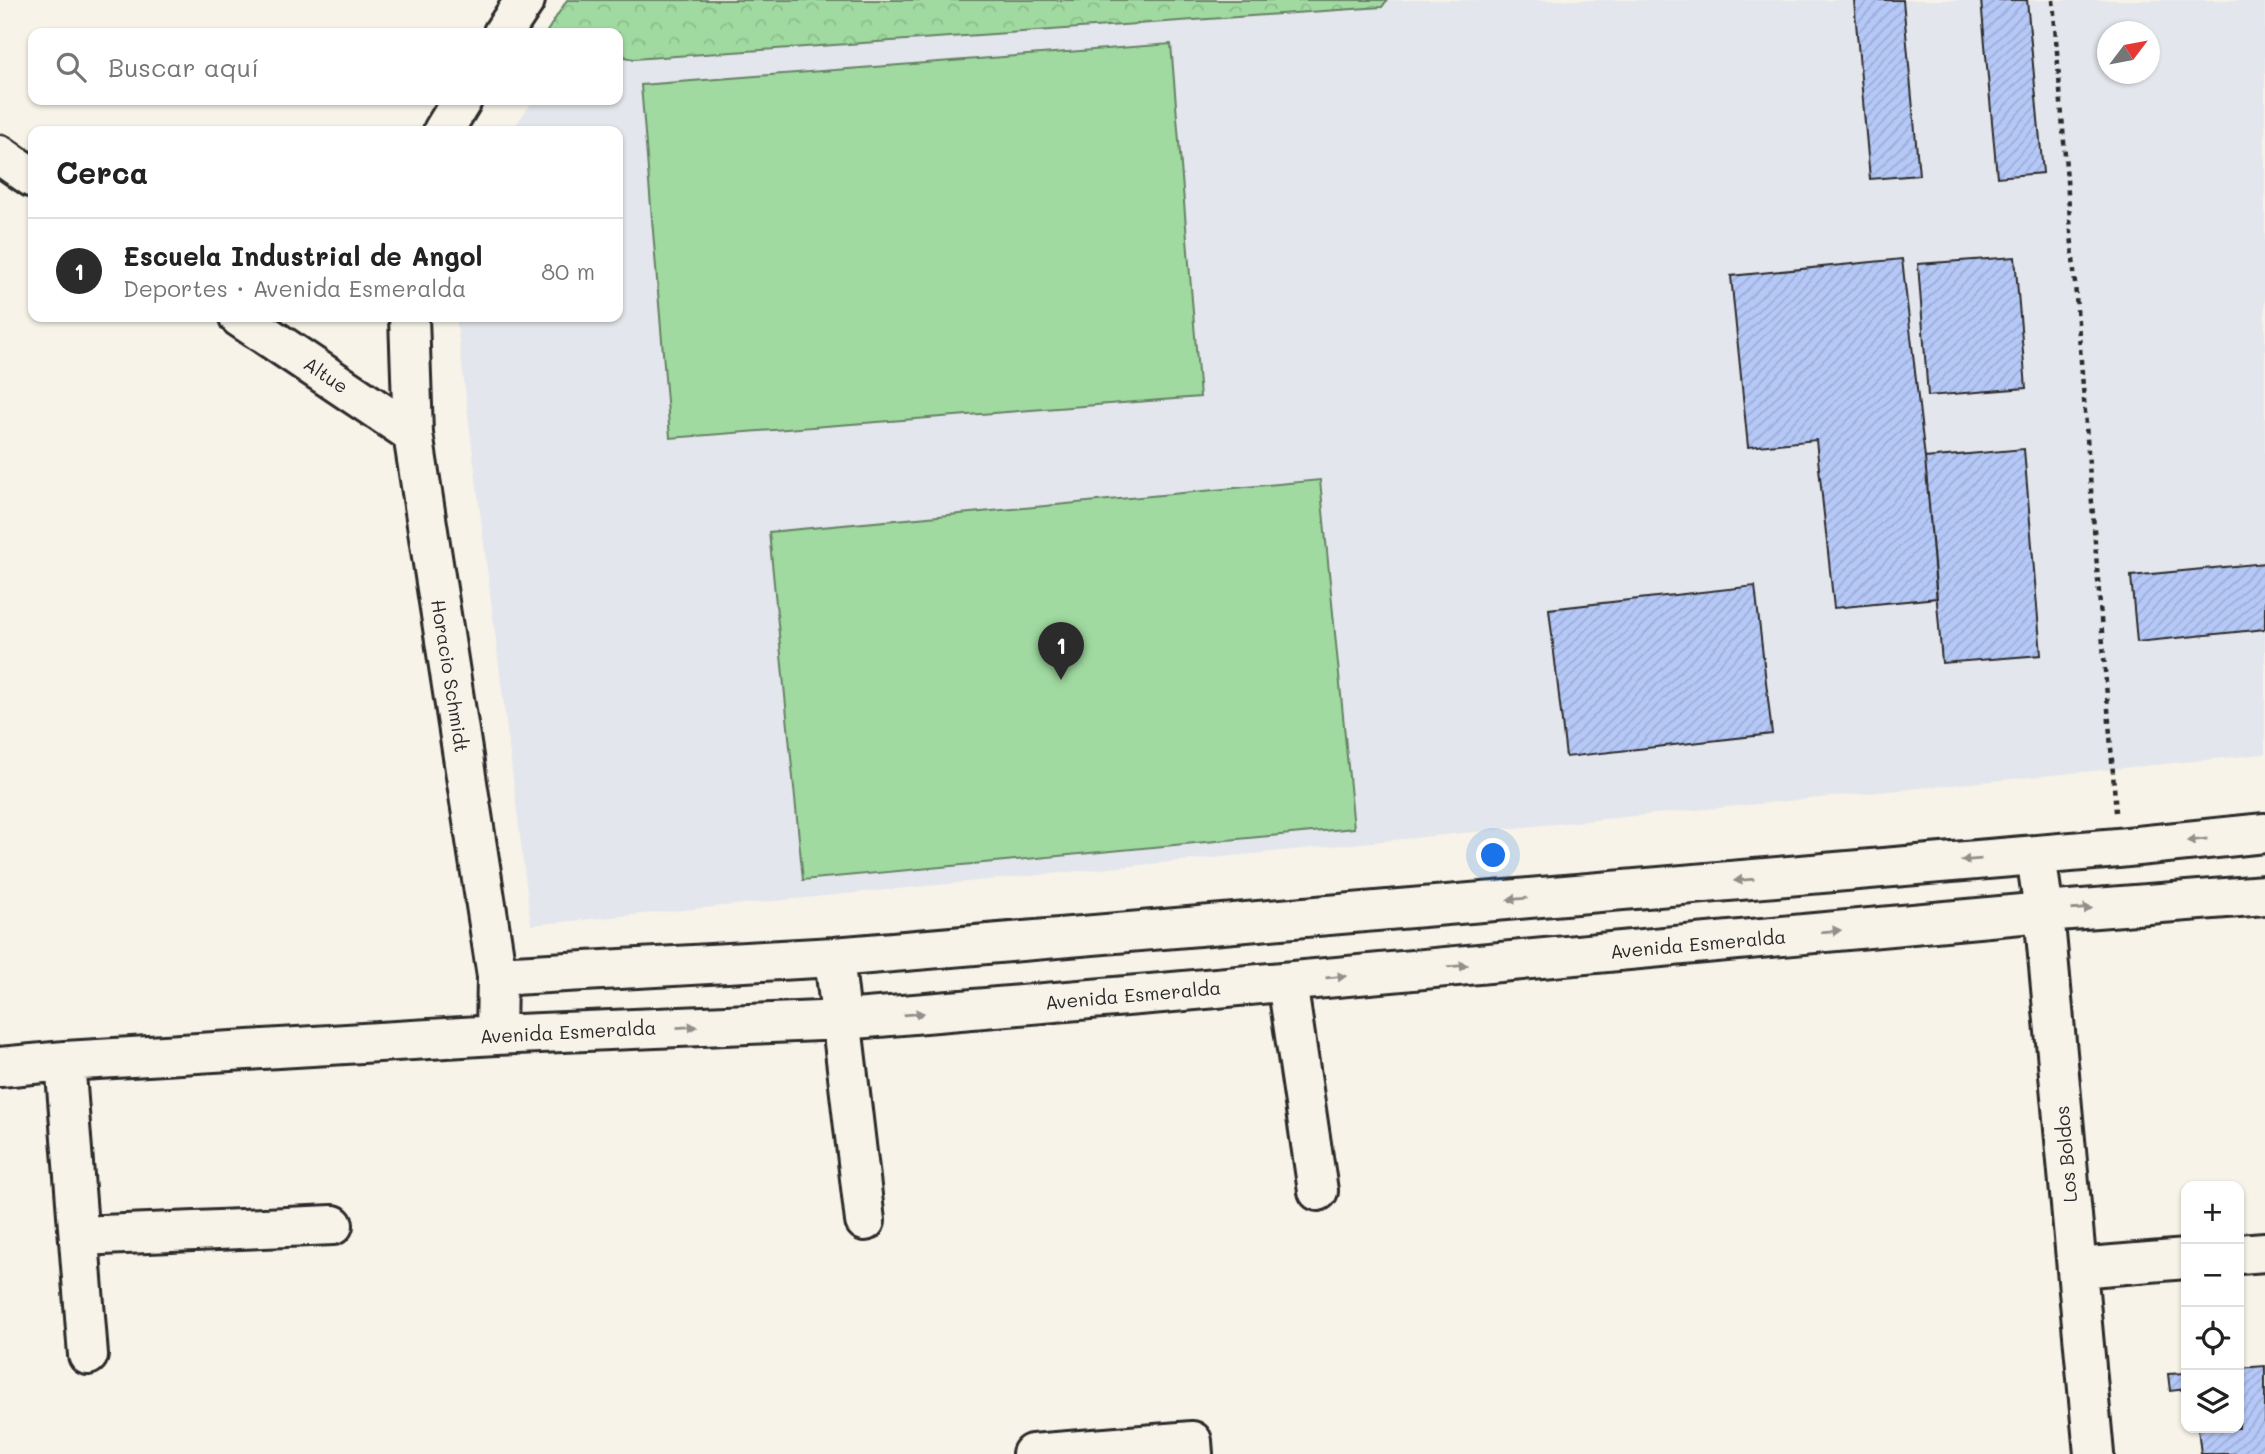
<!DOCTYPE html>
<html lang="es">
<meta charset="utf-8">
<style>
:root{--surface:#fff;--page:#f6f6f6;--text:#222;--muted:#767676;--line:#e0e0e0;--accent:#2b2b2b}
body{margin:0;font-family:Mali,sans-serif;background:var(--page);color:var(--text)}
.controls{position:absolute;right:21px;bottom:21px;display:grid;overflow:hidden;border-radius:14px;box-shadow:0 2px 5px #0004}
.controls button{width:63px;height:63px;display:grid;place-items:center;padding:0;border:0;border-bottom:2px solid var(--line);background:var(--surface);color:var(--text);font:35px sans-serif}
.compass{position:absolute;left:2097px;top:21px;width:63px;height:63px;border-radius:50%;background:var(--surface);box-shadow:0 2px 5px #0004;rotate:58deg}
.you{position:absolute;left:1494px;top:856px;width:24px;height:24px;margin:-18px;border:5px solid #fff;border-radius:50%;background:#1a73e8;box-shadow:0 0 0 10px #1a73e833}
.badge{display:grid;place-items:center;width:46px;height:46px;border-radius:50%;background:var(--accent);color:#fff;font-size:23px;font-weight:700}
.pin{position:absolute;translate:-50% -58px;filter:drop-shadow(0 2px 4px #0008)}
.pin::after{content:'';position:absolute;top:37px;width:24px;height:21px;background:inherit;clip-path:polygon(0 0,100% 0,50% 100%)}
.list{margin:0;padding:0;list-style:none}
h2{display:flex;justify-content:space-between;align-items:center;height:91px;margin:0;padding:0 28px;font-size:30px}
h2 small{font-size:23px;font-weight:400;color:var(--muted)}
.list li{display:grid;grid-template-columns:46px 1fr auto;gap:21px;align-items:center;box-sizing:border-box;height:105px;padding:0 28px;border-top:2px solid var(--line)}
.list b{display:block;font-size:26px;white-space:nowrap}
.list p{margin:0;font-size:23px;white-space:nowrap;color:var(--muted)}
.list em{font-size:23px;font-style:normal;color:var(--muted)}
.icon{flex:none;width:38px;height:38px;fill:none;stroke:currentColor;stroke-width:2;stroke-linecap:round;stroke-linejoin:round}
.map{position:relative;flex:none;width:2265px;height:1454px;overflow:hidden}
.search{position:absolute;background:var(--surface);box-shadow:0 2px 5px #0004;left:28px;top:28px;width:595px;height:77px;display:flex;align-items:center;gap:18px;box-sizing:border-box;padding:0 24px;border-radius:14px;color:var(--muted);font-size:26px}
.panel{position:absolute;background:var(--surface);box-shadow:0 2px 5px #0004;left:28px;top:126px;width:595px;height:196px;border-radius:14px}
.map>svg:first-child{display:block}
.built{fill:#e3e6ec;fill-rule:evenodd}
.forest{fill:url(#forest-crowns);stroke:#668266;stroke-width:2}
.garden{fill:#a0daa0;stroke:#668266;stroke-width:2}
.building{fill:url(#building-hatch);stroke:#2b2b2b;stroke-width:2}
.lines{fill:none;stroke-linecap:round;stroke-linejoin:round}
.minor-casing{stroke:#2b2b2b;stroke-width:44}
.path{stroke:#2b2b2b;stroke-width:4.5;stroke-dasharray:5 5;stroke-linecap:butt}
.minor{stroke:#f7f3e8;stroke-width:38}
.oneway{fill:#918f8a}
.labels{text-anchor:middle;stroke-width:5;stroke-linejoin:round;paint-order:stroke}
.street-label{font-size:19px;fill:#2b2b2b;stroke:#f7f3e8}
</style>
<div class="map">
<svg width="2265" height="1454" viewBox="0 0 2265 1454">
<defs>
<pattern id="forest-crowns" width="20" height="18" patternUnits="userSpaceOnUse" patternTransform="scale(1.75)"><rect width="20" height="18" fill="#a0daa0"/><path d="M2 6a3 3 0 1 1 6 0M12 15a3 3 0 1 1 6 0" fill="none" stroke="#8abb8a"/></pattern>
<pattern id="building-hatch" width="6" height="6" patternUnits="userSpaceOnUse" patternTransform="scale(1.75)"><rect width="6" height="6" fill="#b5c8f7"/><path d="M-1 1l2-2M0 6l6-6M5 7l2-2" fill="none" stroke="#9cacd4"/></pattern>
</defs>
<rect width="100%" height="100%" fill="#f7f3e8"/>
<filter id="ink" filterUnits="userSpaceOnUse"><feTurbulence type="fractalNoise" baseFrequency=".0143" numOctaves="2"/><feDisplacementMap in="SourceGraphic" scale="14" xChannelSelector="R" yChannelSelector="G"/><feConvolveMatrix kernelMatrix="1 2 1 2 8 2 1 2 1" color-interpolation-filters="sRGB"/></filter>
<g filter="url(#ink)">
<path class="built" d="M597,0H2265V754L531,925L456,317H618V131H512L533,100H618V33ZM2108,32H2150V74H2108Z"/>
<path class="forest" d="M567,0H1387L1382,7L633,59L618,55V33H546Z"/>
<path class="garden" d="M1171,44L1200,397L670,438L641,85Z
M1320,480L1354,828L803,880L769,532Z"/>
<path class="building" d="M1854,0H1903L1919,175L1870,179Z
M1981,0H2027L2043,173L1997,177Z
M2015,257L2026,388L1928,396L1918,264Z
M1902,259L1925,458L1937,598L1834,608L1816,440L1748,447L1731,276Z
M2024,449L2041,655L1942,663L1925,458Z
M2265,563V629L2137,642L2131,576Z
M1755,586L1772,734L1566,757L1549,609Z
M2265,1366V1454H2201L2198,1428H2239V1368Z
M2186,1373V1389L2170,1391L2168,1374Z"/>
<g class="lines">
<defs>
<path id="minor" d="M503,33L525,0
M443,131L462,100
M0,155L33,178
M239,317L413,434
M409,317L413,434L497,976L496,1035
M2036,855L2044,912L2094,1454
M834,957L865,1221
M497,976L834,957L2118,848L2265,833
M1287,982L1318,1191
M65,1061L88,1355
M0,1067L65,1061L496,1035L843,1020L1162,993L2044,912L2265,895
M79,1236L333,1225
M2239,1254L2265,1252
M2077,1268L2186,1259
M1032,1454L1192,1441L1193,1454"/>
</defs>
<use href="#minor" class="minor-casing"/>
<path class="path" d="M2053,0L2116,812"/>
<use href="#minor" class="minor"/>
</g>
<defs><path id="oneway-solid" d="M-6-.8H1V-3.2L6.5 0L1 3.2V.8H-6Z" transform="scale(1.75)"/></defs>
<g class="oneway">
<use href="#oneway-solid" transform="translate(2197 840) rotate(174)"/>
<use href="#oneway-solid" transform="translate(1971 860) rotate(175)"/>
<use href="#oneway-solid" transform="translate(1744 880) rotate(175)"/>
<use href="#oneway-solid" transform="translate(1517 899) rotate(175)"/>
<use href="#oneway-solid" transform="translate(2082 909) rotate(-4)"/>
<use href="#oneway-solid" transform="translate(1831 931) rotate(-5)"/>
<use href="#oneway-solid" transform="translate(1458 966) rotate(-5)"/>
<use href="#oneway-solid" transform="translate(1336 977) rotate(-5)"/>
<use href="#oneway-solid" transform="translate(914 1014) rotate(-5)"/>
<use href="#oneway-solid" transform="translate(687 1027) rotate(-3)"/>
</g>
</g>
<g class="labels">
<g class="street-label">
<text transform="translate(326 375) rotate(34)" y="7">Altue</text>
<text transform="translate(450 676) rotate(81)" y="7">Horacio Schmidt</text>
<text transform="translate(1698 944) rotate(-5)" y="7">Avenida Esmeralda</text>
<text transform="translate(1133 995) rotate(-5)" y="7">Avenida Esmeralda</text>
<text transform="translate(568 1032) rotate(-3)" y="7">Avenida Esmeralda</text>
<text transform="translate(2066 1154) rotate(-95)" y="7">Los Boldos</text>
</g>
</g>
</svg>
<div class="controls">
<button>+</button>
<button>−</button>
<button><svg class="icon" aria-label="locate" viewBox="0 0 24 24"><circle cx="12" cy="12" r="6"/><path d="M12 2v4M12 18v4M2 12h4M18 12h4"/></svg></button>
<button><svg class="icon" aria-label="layers" viewBox="0 0 24 24"><path d="M12 4l9 5-9 5-9-5zM3 14l9 5 9-5"/></svg></button>
</div>
<svg class="compass" viewBox="-18 -18 36 36"><path d="M0-13l5 13h-10z" fill="#e53935"/><path d="M0 13l5-13h-10z" fill="#767676"/></svg>
<div class="you"></div>
<div class="pin badge" style="left:1061px;top:680px">1</div>
<div class="search"><svg class="icon" aria-label="search" viewBox="0 0 24 24"><circle cx="10" cy="10" r="6"/><path d="M15 15l6 6"/></svg>Buscar aquí</div>
<section class="panel">
<h2>Cerca<small></small></h2>
<ul class="list">
<li><span class="badge">1</span><div><b>Escuela Industrial de Angol</b><p>Deportes · Avenida Esmeralda</p></div><em>80 m</em></li>
</ul>
</section>
</div>
